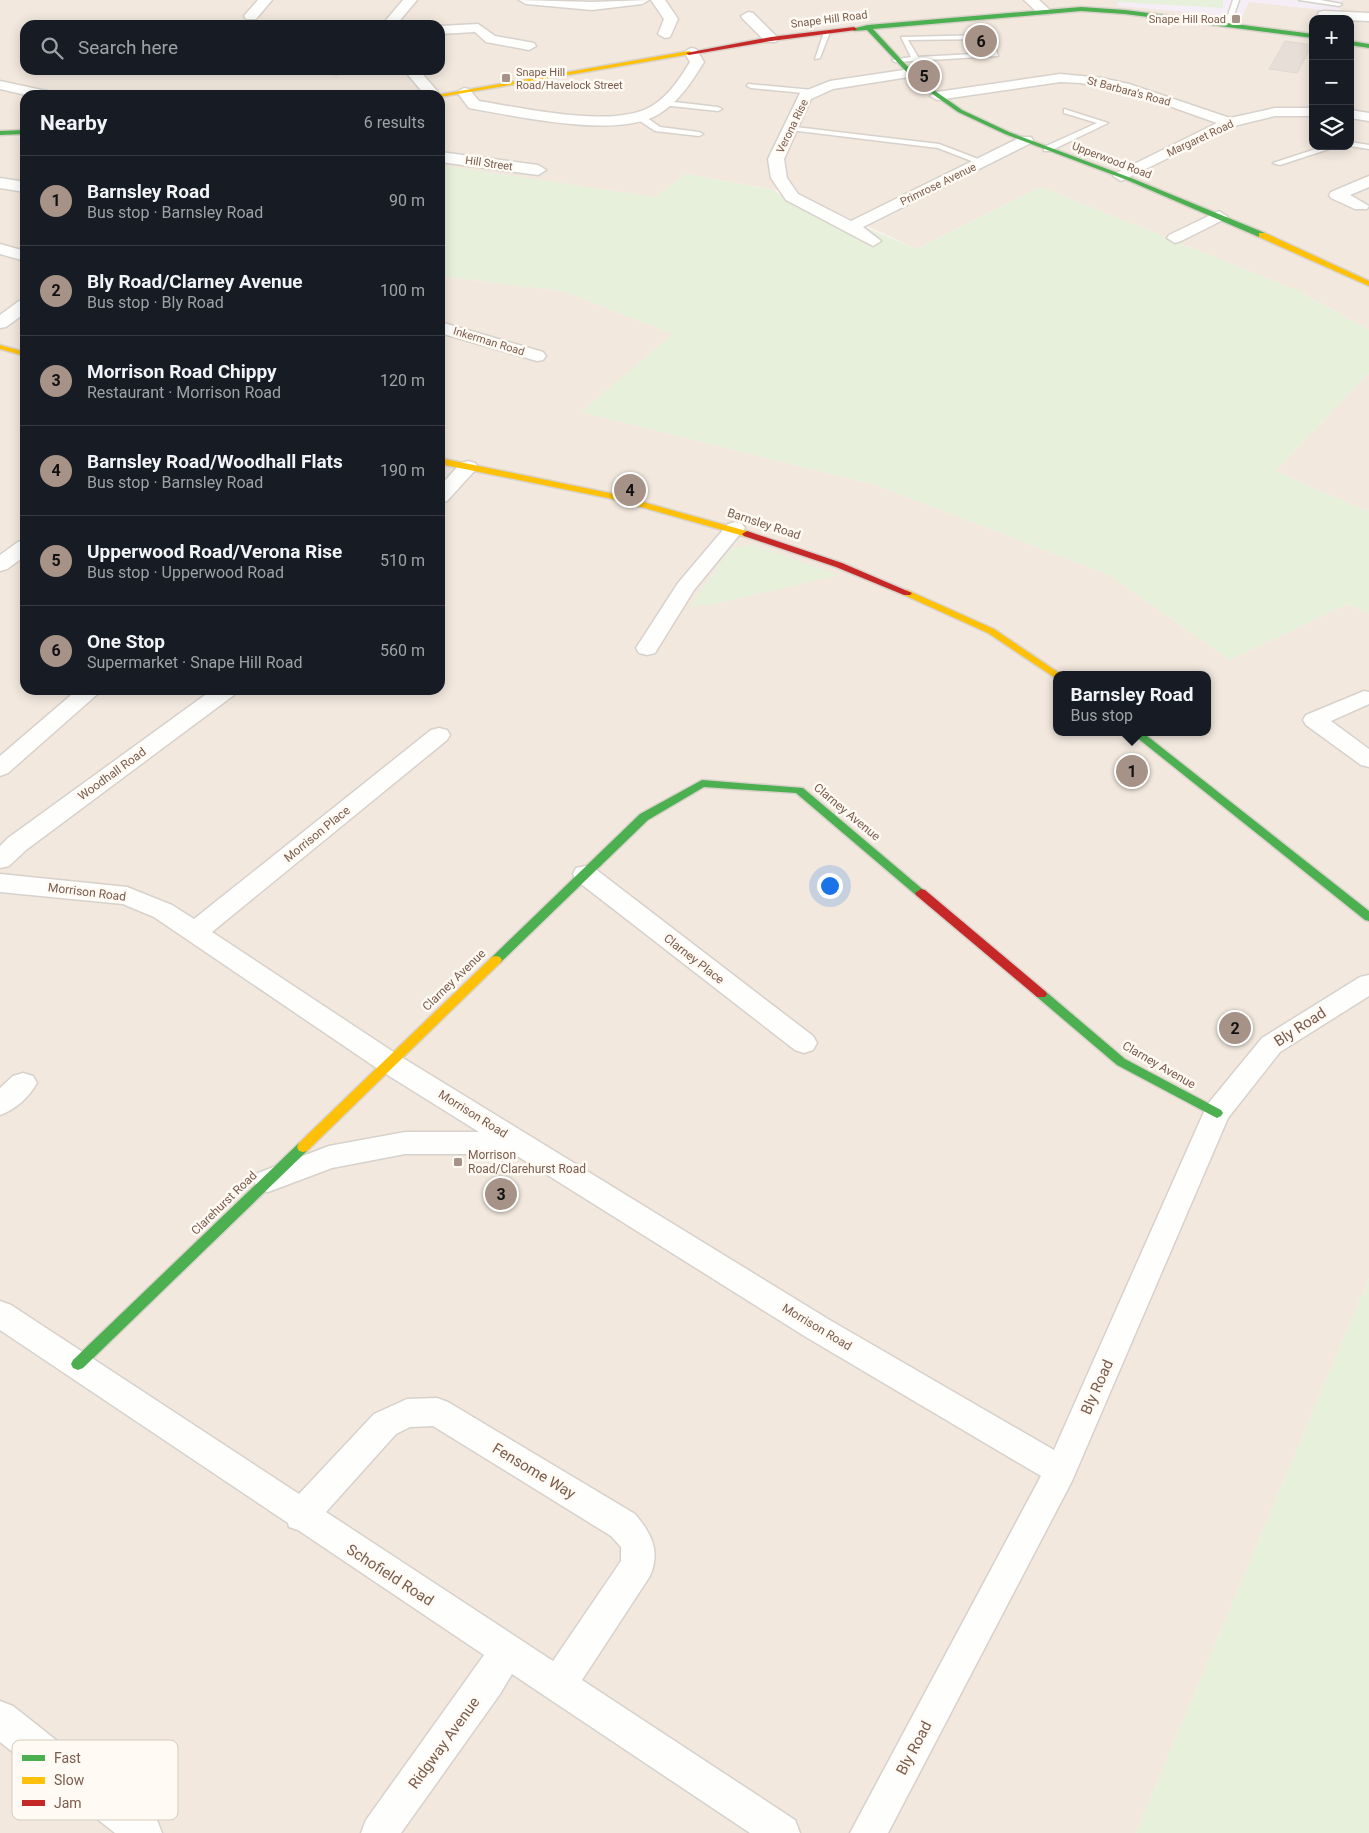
<!DOCTYPE html>
<meta charset="utf-8">
<style>
:root{--surface:#171b24;--page:#20242c;--text:#f1f3f6;--muted:#9ea1a6;--line:#363941;--accent:#a69286}
body{margin:0;font-family:Roboto,sans-serif;background:var(--page);color:var(--text)}
.controls{position:absolute;right:15px;top:15px;display:grid;overflow:hidden;border-radius:10px;box-shadow:0 2px 12px #0003}
.controls button{width:45px;height:45px;display:grid;place-items:center;padding:0;border:0;border-bottom:1px solid var(--line);background:var(--surface);color:var(--text);font:25px sans-serif}
.you{position:absolute;left:829px;top:885px;width:18px;height:18px;margin:-12px;border:4px solid #fff;border-radius:50%;background:#1a73e8;box-shadow:0 0 0 8px #1a73e833}
.badge{display:grid;place-items:center;width:32px;height:32px;border-radius:50%;background:var(--accent);color:#111;font-size:16px;font-weight:700}
.pin{position:absolute;translate:-50% -50%;border:2px solid #fff;box-shadow:0 1px 5px #0006}
.popup{position:absolute;left:1053px;top:671px;width:158px;height:65px;box-sizing:border-box;display:grid;place-content:center;border-radius:10px;background:var(--surface);filter:drop-shadow(0 1px 4px #0005);font-size:16px;white-space:nowrap;color:var(--muted)}
.popup b{font-size:19px;color:var(--text)}
.popup::after{content:'';position:absolute;left:50%;top:100%;margin-left:-10px;border:10px solid transparent;border-top-color:var(--surface)}
.list{margin:0;padding:0;list-style:none}
h2{display:flex;justify-content:space-between;align-items:center;height:65px;margin:0;padding:0 20px;font-size:21px}
h2 small{font-size:16px;font-weight:400;color:var(--muted)}
.list li{display:grid;grid-template-columns:32px 1fr auto;gap:15px;align-items:center;box-sizing:border-box;height:90px;padding:0 20px;border-top:1px solid var(--line)}
.list b{display:block;font-size:19px;white-space:nowrap}
.list p{margin:0;font-size:16px;white-space:nowrap;color:var(--muted)}
.list em{font-size:16px;font-style:normal;color:var(--muted)}
.icon{flex:none;width:28px;height:28px;fill:none;stroke:currentColor;stroke-width:2;stroke-linecap:round;stroke-linejoin:round}
.map{position:relative;flex:none;width:1369px;height:1833px;overflow:hidden}
.search{position:absolute;background:var(--surface);box-shadow:0 2px 12px #0003;left:20px;top:20px;width:425px;height:55px;display:flex;align-items:center;gap:12px;box-sizing:border-box;padding:0 18px;border-radius:15px;color:var(--muted);font-size:19px}
.panel{position:absolute;background:var(--surface);box-shadow:0 2px 12px #0003;left:20px;top:90px;width:425px;height:605px;border-radius:15px}
.map>svg:first-child{display:block}
.residential{fill:#f2e8de;fill-rule:evenodd}
.education{fill:#f6eef6}
.green{fill:#e7f0db}
.building{fill:#e6ded7;stroke:#e2d8d2}
.lines{fill:none;stroke-linecap:round;stroke-linejoin:round}
.lane-casing{stroke:#d7d1cb;stroke-width:3}
.street-casing{stroke:#d7d1cb;stroke-width:3}
.fast-casing{stroke:#d9d2cb;stroke-width:3}
.slow-casing{stroke:#d9d2cb;stroke-width:3}
.jam-casing{stroke:#d9d2cb;stroke-width:3}
.lane{fill:#fefefd;fill-rule:evenodd}
.street{fill:#fefefd;fill-rule:evenodd}
.fast{fill:#4caf50;fill-rule:evenodd}
.slow{fill:#ffc107;fill-rule:evenodd}
.jam{fill:#c62828;fill-rule:evenodd}
.poi-dot{fill:#a69286;stroke:#fffaf3;stroke-width:2}
.labels{text-anchor:middle;stroke-width:5;stroke-linejoin:round;paint-order:stroke}
.far-street-label{font-size:11px;fill:#7a5c4d;stroke:#fffaf3}
.far-poi-label{font-size:11px;fill:#7a5c4d;stroke:#fffaf3;text-anchor:end}
.street-label{font-size:12px;fill:#7a5c4d;stroke:#fffaf3}
.poi-label{font-size:12px;fill:#7a5c4d;stroke:#fffaf3;text-anchor:start}
.near-street-label{font-size:15px;fill:#7a5c4d;stroke:#fffaf3}
.key{fill:#fffaf3;stroke:#d7cbc1;stroke-width:1}
.key-label{font-size:14px;fill:#7a5c4d}
</style>
<div class="map">
<svg width="1369" height="1833" viewBox="0 0 1369 1833">
<rect width="100%" height="100%" fill="#f9f5f0"/>
<path class="residential" d="M0,0H1369V330L1301,292L1041,187L917,249L797,194L686,174L655,197L440,166V95H25V135L16,137L25,138V690H440V276L563,291L673,334L582,412L876,485L1109,575L1230,660L1348,604L1369,614V1278L1136,1833H0ZM1313,19H1350V146H1313ZM25,25H440V70H25ZM1057,675H1207V732H1057Z
M1369,373V512L1275,471Z"/>
<path class="education" d="M1117,0H1342L1339,12L1249,2L1242,17L1118,6Z"/>
<path class="green" d="M1117,0H1223V8L1117,2Z
M440,165L655,197L686,174L774,190L790,202L857,231L867,228L917,249L1041,187L1297,290L1369,330V373L1275,471L1369,512V614L1348,604L1230,660L1109,575L876,485L581,412L673,334L563,291L440,276Z
M754,545L839,575L715,604L689,607L730,550L740,546Z
M1369,1278V1833H1136Z"/>
<path class="building" d="M1285,41L1312,45L1297,73L1269,69Z"/>
<g class="lines">
<defs>
<path id="lane" d="M1233,0H1239L1231,24L1228,26L1225,24Z
M1299,0H1320L1342,4L1339,6Z
M827,30L830,32L820,58L815,59L824,32Z
M989,35L992,37L998,56L895,62L892,60L911,57L901,37ZM986,39L992,53L918,57L908,40Z
M748,84L813,90L817,92L813,94L751,88L747,86Z
M665,101L718,107L722,109L718,111L662,105L661,103Z
M1064,109L1108,123L1050,151H1044V147L1097,123L1064,113Z
M637,115H643L660,127L699,132L703,134L699,136L655,131L637,119Z
M787,126L939,144L986,162L979,164L938,148L790,130L786,128Z
M1350,142L1369,145V149L1350,146Z
M1325,146H1338L1280,165L1273,163Z"/>
<path id="street" d="M258,0H272L256,19H246L244,16Z
M403,0H417L396,25H382Z
M519,0L592,2L649,0L642,4L592,10L526,4Z
M651,0H665L678,19L670,37L665,38L658,34L664,19Z
M1024,0H1039L1051,11L1049,14H1039Z
M1324,11L1369,13V21L1316,19L1319,12Z
M748,12L753,13L776,36L778,39L776,42H766L743,19L741,16Z
M478,24L495,36L534,43L536,46L529,50L486,42L475,32L440,34V26Z
M691,48L696,49L704,62C692,81 679,102 659,114C617,139 521,117 474,109L469,108L457,92L464,88L469,89L479,101C522,108 606,127 646,109C666,100 679,80 690,62L684,52Z
M910,69L917,73L915,76L833,89L811,99L784,159L787,178L798,194L851,221L1021,137H1031L1033,140L1031,143L863,227L881,241L873,246L786,200L771,178L768,159L800,93L830,81Z
M327,70H344L337,74L329,73Z
M404,70H419L438,92L440,95H425Z
M1060,74L1102,78L1129,84L1230,118L1275,108H1313V116H1275L1234,126L1121,181L1113,176L1116,173L1217,123L1141,96L1081,83L1060,82L937,100L930,96L937,92Z
M0,81L51,92L53,95H26L0,89Z
M1350,110L1369,113V121L1350,118Z
M440,152L538,165L546,170L538,175L440,162Z
M1369,176V187L1350,195L1369,206L1367,209H1355L1331,198L1329,195L1331,192Z
M0,178L25,182V192L0,188Z
M1219,211L1227,216L1225,219L1181,241L1175,243L1167,238L1169,235Z
M0,244L25,251V261L0,254Z
M25,300V313L6,327L0,328V315L19,301Z
M440,322L543,352L546,356L543,360L537,361L440,333Z
M468,461L475,463L478,467L447,501L440,503V486L461,463Z
M735,522L742,524L745,528L694,590L655,653L647,655L639,653L636,648L678,583L728,524Z
M25,540V556L7,569L0,571V555L18,542Z
M77,690H102L8,773L0,776V756Z
M212,690H237L234,695L26,850L9,866L0,868V846L8,838Z
M1364,691L1369,692V704L1331,721L1369,749V767L1361,765L1306,725L1303,720L1306,715Z
M439,728L447,730L450,735L447,740L212,932L398,1055L828,1319L1054,1450L1207,1105L1262,1038L1360,977L1369,975V996L1280,1052L1228,1118L1072,1481L888,1833H850L1041,1476L806,1337L514,1154H405L332,1168L268,1192L258,1189L254,1181L258,1173L329,1146L405,1132H479L378,1069L154,917L123,904L0,892V874L127,887L172,905L194,919L431,730Z
M585,866L594,868L813,1036L817,1043L813,1050L804,1053L795,1050L576,880L573,874L576,868Z
M23,1073L33,1076L37,1083C29,1097 15,1110 0,1115V1088L13,1076Z
M0,1301L11,1305L299,1494L374,1414L407,1399L437,1398L448,1402L635,1514C651,1533 661,1551 650,1576L582,1680L795,1820L800,1833H750L512,1674L500,1694L401,1833H361L366,1820L484,1655L298,1530L289,1527L288,1523L0,1330ZM433,1426L611,1536L621,1547V1561L553,1661L326,1512L396,1434L410,1427Z
M0,1701L13,1706L157,1820L162,1833H115L0,1742Z"/>
<path id="fast" d="M1081,7L1125,10L1313,34V38L1125,14L1081,11L873,29L921,81L962,110L1009,132L1131,178L1265,233V237H1259L1127,180L1005,134L958,112L917,83L867,30L854,31L851,29L868,25Z
M1350,41L1369,44V48L1350,45Z
M25,130V134L0,135V131Z
M1130,732H1142L1369,911V921L1365,920Z
M702,780L803,788L927,893L921,897L917,896L796,793L704,787L648,820L500,963H492L490,960L492,957L640,814Z
M1041,990L1045,991L1125,1059L1221,1110L1223,1113L1221,1116L1217,1118L1213,1116L1117,1065L1037,997L1035,994L1037,991Z
M303,1142L307,1143L309,1147L307,1151L83,1368L78,1370L73,1368L71,1364L73,1360L299,1143Z"/>
<path id="slow" d="M689,51L691,52V54L440,97V95H437Z
M1259,233H1265L1369,281V286L1259,237Z
M0,345L25,352V356L0,349Z
M440,458L614,494L750,532L752,534L747,537L613,499L440,464Z
M907,590L994,629L1062,675H1057V678L1054,677L988,633L904,595V591Z
M496,956L500,957L502,960L500,963L307,1151L303,1152L299,1151L297,1147L299,1143L492,957Z"/>
<path id="jam" d="M854,27L857,29L856,30L771,41L689,55L686,53L771,37Z
M747,531L842,563L912,593L910,595H904L836,567L744,536L742,534Z
M921,889L925,890L1045,991L1047,994L1045,997H1037L917,896L915,893Z"/>
</defs>
<use href="#lane" class="lane-casing"/>
<use href="#street" class="street-casing"/>
<use href="#fast" class="fast-casing"/>
<use href="#slow" class="slow-casing"/>
<use href="#jam" class="jam-casing"/>
<use href="#lane" class="lane"/>
<use href="#street" class="street"/>
<use href="#fast" class="fast"/>
<use href="#slow" class="slow"/>
<use href="#jam" class="jam"/>
</g>
<g class="poi-dot">
<rect x="1231" y="14" width="10" height="10" rx="2.5"/>
<rect x="501" y="73" width="10" height="10" rx="2.5"/>
<rect x="453" y="1157" width="10" height="10" rx="2.5"/>
</g>
<g class="labels">
<g class="far-street-label">
<text transform="translate(829 19) rotate(-7)" y="4">Snape Hill Road</text>
<text transform="translate(1129 91) rotate(15)" y="4">St Barbara's Road</text>
<text transform="translate(792 126) rotate(-64)" y="4">Verona Rise</text>
<text transform="translate(1200 138) rotate(-25)" y="4">Margaret Road</text>
<text transform="translate(1112 160) rotate(21)" y="4">Upperwood Road</text>
<text transform="translate(489 163) rotate(8)" y="4">Hill Street</text>
<text transform="translate(938 184) rotate(-26)" y="4">Primrose Avenue</text>
<text transform="translate(489 341) rotate(17)" y="4">Inkerman Road</text>
</g>
<g class="far-poi-label">
<text x="1226" y="23">Snape Hill Road</text>
<text x="516" y="76" text-anchor="start">Snape Hill<tspan x="516" dy="13">Road/Havelock Street</tspan></text>
</g>
<g class="street-label">
<text transform="translate(764 524) rotate(18)" y="4">Barnsley Road</text>
<text transform="translate(112 774) rotate(-36)" y="4">Woodhall Road</text>
<text transform="translate(847 812) rotate(40)" y="4">Clarney Avenue</text>
<text transform="translate(317 834) rotate(-39)" y="4">Morrison Place</text>
<text transform="translate(87 892) rotate(7)" y="4">Morrison Road</text>
<text transform="translate(694 959) rotate(38)" y="4">Clarney Place</text>
<text transform="translate(454 980) rotate(-44)" y="4">Clarney Avenue</text>
<text transform="translate(1159 1065) rotate(30)" y="4">Clarney Avenue</text>
<text transform="translate(473 1114) rotate(32)" y="4">Morrison Road</text>
<text transform="translate(224 1203) rotate(-44)" y="4">Clarehurst Road</text>
<text transform="translate(817 1327) rotate(31)" y="4">Morrison Road</text>
</g>
<g class="poi-label">
<text x="468" y="1159">Morrison<tspan x="468" dy="14">Road/Clarehurst Road</tspan></text>
</g>
<g class="near-street-label">
<text transform="translate(1300 1027) rotate(-33)" y="5">Bly Road</text>
<text transform="translate(1097 1387) rotate(-66)" y="5">Bly Road</text>
<text transform="translate(534 1471) rotate(31)" y="5">Fensome Way</text>
<text transform="translate(390 1575) rotate(33)" y="5">Schofield Road</text>
<text transform="translate(444 1743) rotate(-54)" y="5">Ridgway Avenue</text>
<text transform="translate(914 1748) rotate(-62)" y="5">Bly Road</text>
</g>
</g>
<rect x="12" y="1740" width="166" height="80" rx="8" class="key"/>
<rect x="22" y="1755" width="23" height="6" fill="#4caf50"/>
<rect x="22" y="1777" width="23" height="7" fill="#ffc107"/>
<rect x="22" y="1800" width="23" height="6" fill="#c62828"/>
<g class="key-label">
<text x="54" y="1763">Fast</text>
<text x="54" y="1785">Slow</text>
<text x="54" y="1808">Jam</text>
</g>
</svg>
<div class="controls">
<button>+</button>
<button>−</button>
<button><svg class="icon" aria-label="layers" viewBox="0 0 24 24"><path d="M12 4l9 5-9 5-9-5zM3 14l9 5 9-5"/></svg></button>
</div>
<div class="you"></div>
<div class="pin badge" style="left:1132px;top:771px">1</div>
<div class="popup"><b>Barnsley Road</b>Bus stop</div>
<div class="pin badge" style="left:1235px;top:1028px">2</div>
<div class="pin badge" style="left:501px;top:1194px">3</div>
<div class="pin badge" style="left:630px;top:490px">4</div>
<div class="pin badge" style="left:924px;top:76px">5</div>
<div class="pin badge" style="left:981px;top:41px">6</div>
<div class="search"><svg class="icon" aria-label="search" viewBox="0 0 24 24"><circle cx="10" cy="10" r="6"/><path d="M15 15l6 6"/></svg>Search here</div>
<section class="panel">
<h2>Nearby<small>6 results</small></h2>
<ul class="list">
<li><span class="badge">1</span><div><b>Barnsley Road</b><p>Bus stop · Barnsley Road</p></div><em>90 m</em></li>
<li><span class="badge">2</span><div><b>Bly Road/Clarney Avenue</b><p>Bus stop · Bly Road</p></div><em>100 m</em></li>
<li><span class="badge">3</span><div><b>Morrison Road Chippy</b><p>Restaurant · Morrison Road</p></div><em>120 m</em></li>
<li><span class="badge">4</span><div><b>Barnsley Road/Woodhall Flats</b><p>Bus stop · Barnsley Road</p></div><em>190 m</em></li>
<li><span class="badge">5</span><div><b>Upperwood Road/Verona Rise</b><p>Bus stop · Upperwood Road</p></div><em>510 m</em></li>
<li><span class="badge">6</span><div><b>One Stop</b><p>Supermarket · Snape Hill Road</p></div><em>560 m</em></li>
</ul>
</section>
</div>
